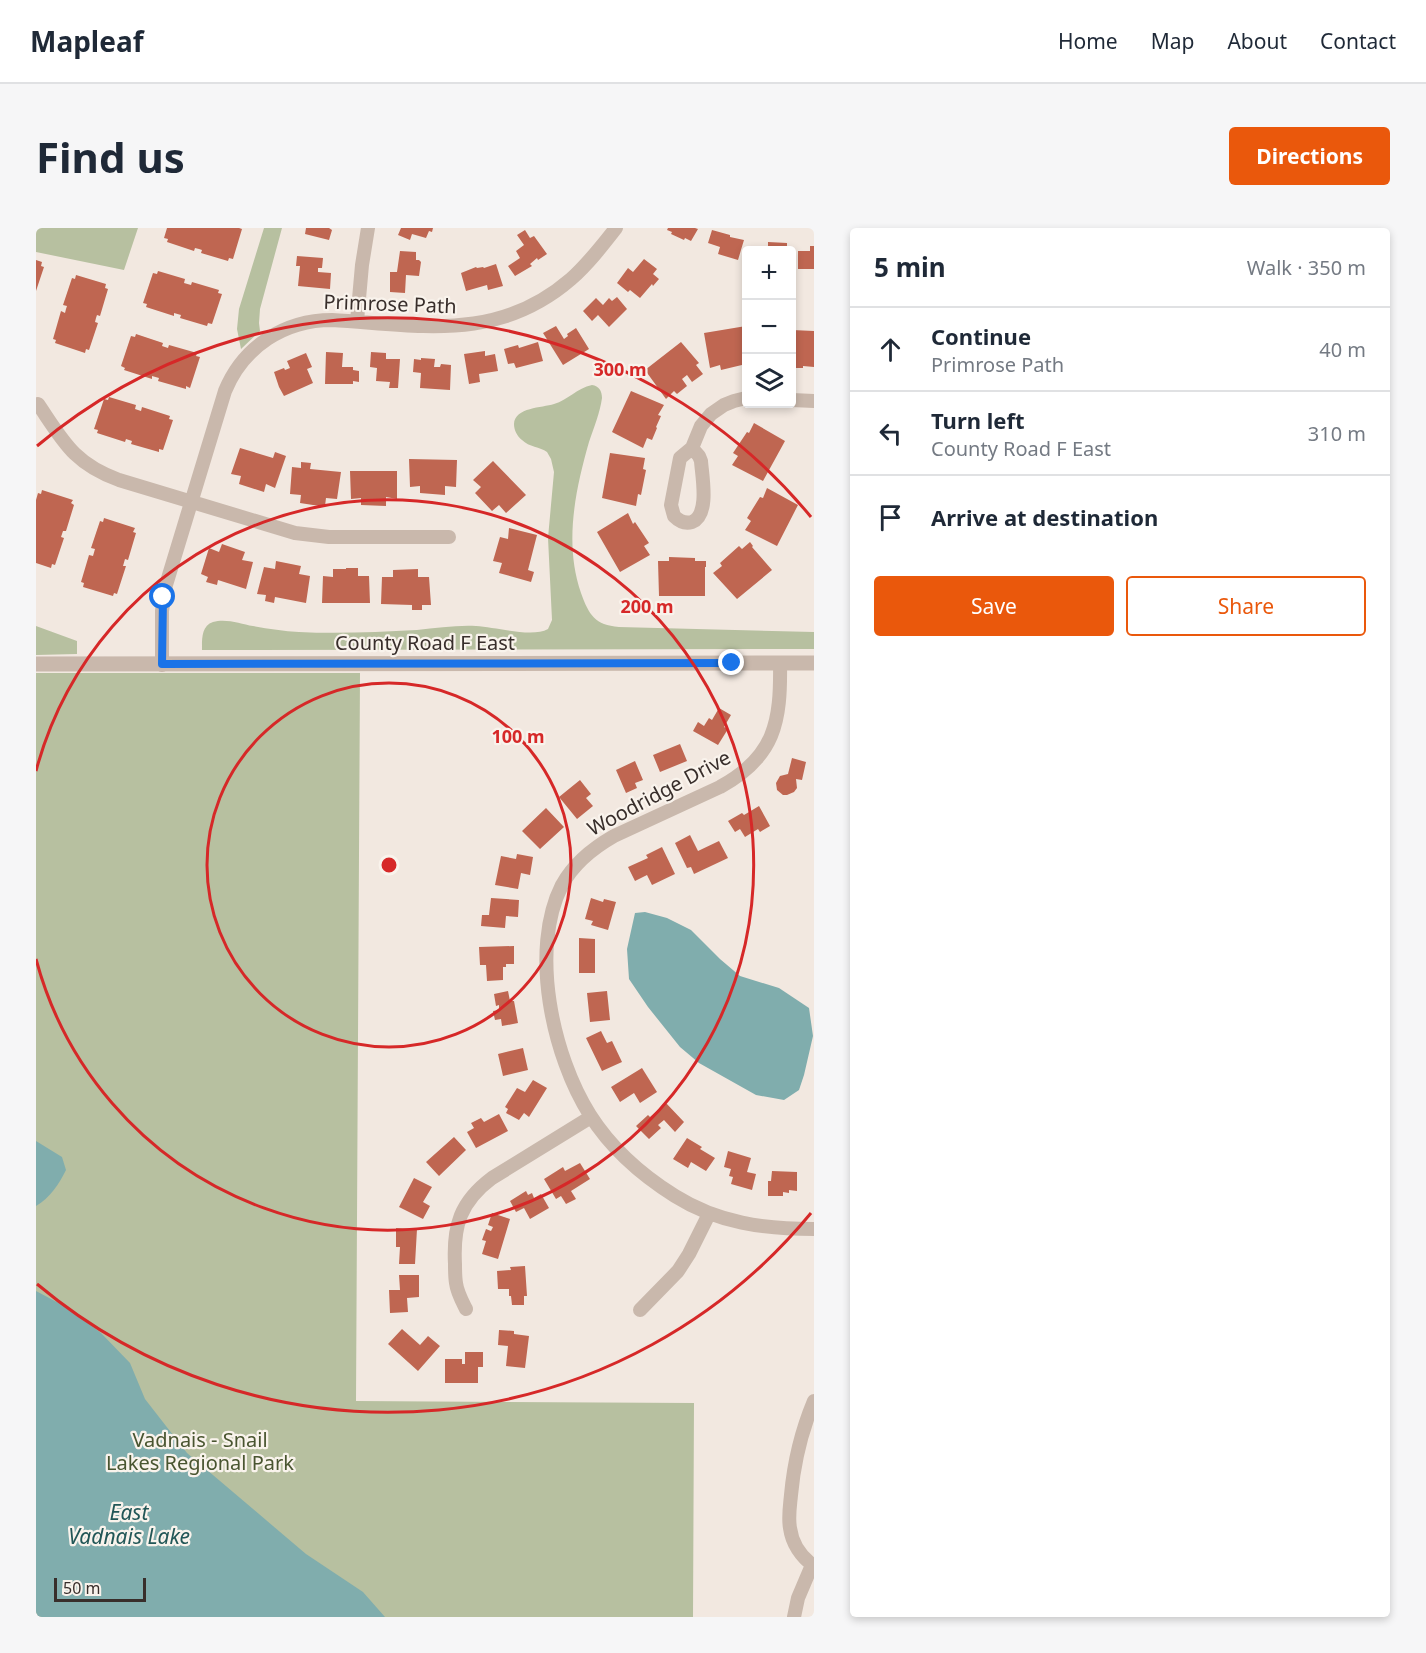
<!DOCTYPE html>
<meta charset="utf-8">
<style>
:root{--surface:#fff;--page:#f6f6f7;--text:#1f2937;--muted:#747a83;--line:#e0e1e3;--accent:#ea580c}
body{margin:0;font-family:"Noto Sans",sans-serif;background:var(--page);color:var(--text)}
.controls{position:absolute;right:18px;top:18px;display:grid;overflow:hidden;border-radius:6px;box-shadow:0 3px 9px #0003}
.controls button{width:54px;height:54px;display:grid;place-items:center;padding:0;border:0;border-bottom:2px solid var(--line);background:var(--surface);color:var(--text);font:30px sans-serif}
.scale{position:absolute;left:18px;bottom:15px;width:92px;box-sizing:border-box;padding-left:6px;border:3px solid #382e2b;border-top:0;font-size:16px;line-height:21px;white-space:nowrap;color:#382e2b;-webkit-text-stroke:4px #f9f3ec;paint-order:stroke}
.stop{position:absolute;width:18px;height:18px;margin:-14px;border:4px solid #1a73e8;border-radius:50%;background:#fff}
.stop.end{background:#1a73e8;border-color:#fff;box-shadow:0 2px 6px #0008}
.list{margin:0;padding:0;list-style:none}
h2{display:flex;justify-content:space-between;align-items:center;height:78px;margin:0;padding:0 24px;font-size:26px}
h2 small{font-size:20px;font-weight:400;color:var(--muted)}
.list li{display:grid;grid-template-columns:39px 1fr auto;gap:18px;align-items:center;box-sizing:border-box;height:84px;padding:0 24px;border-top:2px solid var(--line)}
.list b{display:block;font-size:22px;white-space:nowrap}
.list p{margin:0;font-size:20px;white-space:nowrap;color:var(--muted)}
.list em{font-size:20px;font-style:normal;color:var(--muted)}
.actions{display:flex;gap:12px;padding:18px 24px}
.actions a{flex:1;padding:14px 0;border:2px solid var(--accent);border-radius:6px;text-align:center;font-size:21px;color:var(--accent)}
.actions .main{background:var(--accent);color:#fff}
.icon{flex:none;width:33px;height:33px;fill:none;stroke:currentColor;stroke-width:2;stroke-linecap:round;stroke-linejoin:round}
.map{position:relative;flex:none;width:778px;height:1389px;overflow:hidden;border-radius:6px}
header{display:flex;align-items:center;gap:36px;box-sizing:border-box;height:84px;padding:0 30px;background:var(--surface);border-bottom:2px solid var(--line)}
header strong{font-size:28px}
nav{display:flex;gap:33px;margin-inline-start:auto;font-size:21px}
.intro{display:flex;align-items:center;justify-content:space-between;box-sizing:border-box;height:144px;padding:0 36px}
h1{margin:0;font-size:42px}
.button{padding:15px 27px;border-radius:6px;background:var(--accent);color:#fff;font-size:21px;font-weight:700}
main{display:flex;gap:36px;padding:0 36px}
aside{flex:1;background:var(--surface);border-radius:6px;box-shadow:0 3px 9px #0003}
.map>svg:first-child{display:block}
.green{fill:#b7c0a0}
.water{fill:#80adad}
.building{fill:#bf6651}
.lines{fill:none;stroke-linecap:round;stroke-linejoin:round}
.minor{stroke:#c9b8ac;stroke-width:14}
.tertiary{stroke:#c9b8ac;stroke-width:15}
.route{stroke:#1a73e8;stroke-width:8}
.ring{fill:none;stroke:#d62828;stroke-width:3}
.labels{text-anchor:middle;stroke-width:4.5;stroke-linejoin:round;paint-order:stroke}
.street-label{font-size:20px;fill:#382e2b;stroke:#f9f3ec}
.park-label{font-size:20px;fill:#495530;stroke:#f9f3ec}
.water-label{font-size:21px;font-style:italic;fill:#225757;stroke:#f9f3ec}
.centre{fill:#d62828;stroke:#f9f3ec;stroke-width:3}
.ring-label{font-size:18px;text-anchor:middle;font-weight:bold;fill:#d62828;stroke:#f9f3ec;stroke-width:4.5;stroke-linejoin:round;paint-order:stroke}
</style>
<header>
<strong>Mapleaf</strong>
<nav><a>Home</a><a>Map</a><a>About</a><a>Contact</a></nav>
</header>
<div class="intro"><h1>Find us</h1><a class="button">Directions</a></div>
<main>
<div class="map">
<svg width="778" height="1389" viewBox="0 0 778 1389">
<rect width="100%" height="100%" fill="#f2e8e0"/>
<path class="green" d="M0,0H102L88,42L0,24Z
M228,0H246L224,81L223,95L224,103L205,121L201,101L203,81Z
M556,157C563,158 566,163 566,170C564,185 558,199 553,214C539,263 528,316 545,365C553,387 559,397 583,399L778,404V421L166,422C166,412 165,398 177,394C190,390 205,396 217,398C232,401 248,403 263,404C302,406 342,404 381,402C401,400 421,397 440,398C460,399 496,410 512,401L516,392L512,310L518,244L515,231L511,224C504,219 493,219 486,212C481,208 478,202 478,196C479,179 506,180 518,176C532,172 541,160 556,157Z
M0,398L41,413V426L0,427Z
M0,445H324L320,1173L658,1175L657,1389H0Z"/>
<path class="water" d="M609,684L631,690L655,702L684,731L704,748L743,760L773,780L777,808L768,847L763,862L748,872L720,867L663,835L644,819L612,779L593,751L591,721L599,685Z
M0,913L26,929L30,942C23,956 14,970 0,978Z
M0,1063L32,1080L65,1105L94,1135L109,1171L151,1225L270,1326L327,1364L349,1389H0Z"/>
<path class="building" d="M131,0H203L206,1L197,31L193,30L192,33L165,25L166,22L163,21L159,20L158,23L131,14L132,11L128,10Z
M270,0H293L296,2L293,12L269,6Z
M365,0H397L396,4L393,3L390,10L376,6L374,12L362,7Z
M632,0H659L662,1L655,13L649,10L648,12L635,6L636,4L631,2Z
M489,2L494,10L498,8L511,26L502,32L501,30L494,36L496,38L479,48L472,38L484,30L480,23L488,17L481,7Z
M676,2L694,7V9L708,12L702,32L682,26L684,19L672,15Z
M732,14L751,15V22H718L719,19H732Z
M774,18H778V41H762V23H774Z
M364,23L380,24V32H383L385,34L383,48L370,47L369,65L354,64V44H361Z
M261,28L287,30L286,40H282V44L295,45L294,61L262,58L264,38H260Z
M608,31L621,41L617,46L623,51L617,58L616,56L604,70L594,62L592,64L581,55L592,40L597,44Z
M0,32L6,34L5,38L8,39L0,63Z
M460,36L467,58L452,62L451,57L430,63L425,45L440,39L441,40L447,39L448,40Z
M122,43L149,51L148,55L155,57L156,54L183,62L182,65L186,66L176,96L172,95L171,98L144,90L145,87L138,85V88L110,79L111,76L107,75L117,45L121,46Z
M40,47L70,56L69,60L72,61L64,88L61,87L60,90L59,94L62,95L53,122L50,121L49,125L19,115L20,112L17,111L25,83L29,85L30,81L31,78L27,77L36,50L39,51Z
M581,69L591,81L573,99L562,87L556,93L547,83L560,70L567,77L573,70L576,73Z
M520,98L528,111L532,108L531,106L540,100L553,121L527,137L507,105Z
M710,98V136L685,142L684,137L674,140L668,105Z
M756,102L778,103V139L767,138V140H756Z
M100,106L127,115L126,118L132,120L133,117L161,125L160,128L164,129L154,160L150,158V161L122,153L123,150L116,148V151L88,142L89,140L85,138L95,108L99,109Z
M502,114L507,133L480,140L478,135L472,136L468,121L482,117L483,120Z
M645,114L663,135L660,137L667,146L656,154L651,147L646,151L651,158L641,166L638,163L630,171L609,142Z
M449,123V128L459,126L462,143L443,146L444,154L433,156L428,126Z
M290,124L307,125L306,139H317V142L323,143V154L317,153V156H289Z
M335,124L350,125V131H364L362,160H353L354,154L340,153L341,140L334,139Z
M270,125L276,139L271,141L277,155L248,168L243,159L238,144L248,140L249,142L254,140L251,133Z
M385,130L399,131L398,139H404L405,136L415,137L414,162L384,160L385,145L377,144L378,131L385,132Z
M595,163L628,177L622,187L625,188L620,199L621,200L616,212L611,210L607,220L576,204Z
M73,169L100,177L99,181L105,183L106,179L134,188L133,191L137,192L127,222L123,221V224L95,216L96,213L90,211L89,214L61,205L62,202L58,201L68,171L72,172Z
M718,195L749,213L727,253L696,237L702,228L697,225L711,204L713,205Z
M204,220L237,230L239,224L250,228L239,260L230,256L228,264L203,256L205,248L195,246Z
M574,225L609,230L607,241L610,242L605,267L602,266L600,278L566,270Z
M373,231L421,232L420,259L409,258V267L384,265V258L374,259Z
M457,233L490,267L470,285L463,277L456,283L439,265L445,259L437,252Z
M265,234L275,235L274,241L305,244L301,271L290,270L289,278L277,277L264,275L265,267L254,266L256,239L265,240Z
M314,243H361V271L350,269V278L325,277V270L315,271Z
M731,260L762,277L741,318L709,302L715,293L711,290L724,269L727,270Z
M6,262L37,272L35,275L38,277L30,303H27L25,309L28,310L19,337L16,336L15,340L0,335V272L2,265L5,266Z
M592,285L597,296L599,294L613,315L608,318L614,327L584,344L561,304Z
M68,290L99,300L97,304L100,305L92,332L89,331L87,338H90L81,366L78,365L77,368L47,359L48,355L45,354L53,327L57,328L59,321L55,320L64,293L67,294Z
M473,300L501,307L492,342L498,344L495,354L463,345L466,335L457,333L464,309L472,311Z
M714,314L717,318L716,319L736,342L701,371L677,345L686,338L684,335L703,318L706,321Z
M186,316L209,324L206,332L217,334L210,361L182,352L181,357L170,354L172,349L165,346L173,320L183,324Z
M633,329L659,330V333H670V339H669V368H623L622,333H633Z
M240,333L265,338L263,346L274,348L270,375L239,369L238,375L229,373L230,367L221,366L228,339L239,341Z
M310,340H322V348H333L334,375H286L287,348L297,349V341H310Z
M382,341V349H393L395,377H386V382H376V377L345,376L346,349H357V342Z
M683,480L695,487L688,499L692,501L682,517L657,503L662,494L668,498L673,490L676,492Z
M644,516L651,533L624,544L617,527Z
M756,530L770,534L766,552L760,551L761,560L758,564L751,567H747L741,562L740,555L744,548L752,546Z
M599,533L607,552L599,555L601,560L590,565L580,542Z
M544,552L555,566L550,570L557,578L541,591L523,569Z
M723,578L734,598L724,604L722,601L709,609L704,601L699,604L692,593L706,585L708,587Z
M510,580L528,599L504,621L486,603Z
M654,607L662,623L683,613L692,630L658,646L655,639L651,640L639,615Z
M626,619L639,646L616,657L611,647L599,653L592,639L612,630L610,627Z
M481,626L497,629L494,647L485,645L482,661L459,657L465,628L480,631Z
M455,670L483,672L482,689L470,688L469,700L445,698L446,687H453Z
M555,670L567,674L568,671L580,674L572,702L555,697L557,693L549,691Z
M543,710L559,711V745H543Z
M478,718V736H470V739H467V752L451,753L450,737H444L443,719Z
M472,763L474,773H478L482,795L466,798L465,791L459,792L457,783L463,782V777L460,778L458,766Z
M571,763L574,792L554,794L551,765Z
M565,803L571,815L576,813L586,834L566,843L550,810Z
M487,820L492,842L467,848L462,826Z
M606,840L621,864L604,875L598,865L584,874L575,859Z
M497,852L511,860L493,889L488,885L483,892L470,885L472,881L469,879L481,860L489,864Z
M630,875L648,894L639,904L628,892L622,897L625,900L613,911L600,898L612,887L614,889Z
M463,886L472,903L440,920L431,904L438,900L435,895L445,890L448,894Z
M418,909L430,922L403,948L390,934Z
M651,910L666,919L664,921L679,930L670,943L655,934L652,940L637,931Z
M692,923L715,930L711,944L720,946L716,962L695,956L697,949L693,948L695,941L688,939Z
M544,935L554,951L535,963L540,971L530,976L525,968L520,971L508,951L527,939L529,943Z
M736,943L761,944V963L753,962V965L747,964V968H732V953H735Z
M378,950L396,959L387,974L394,978L387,991L363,979Z
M490,963L492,967L496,965L498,970L505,966L513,980L494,991L488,980L480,984L474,973Z
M456,985L474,991L462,1031L446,1026L450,1013L446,1012L450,1001L455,1003L457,999L452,997Z
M360,1000L381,1001L379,1036H363L364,1019H360Z
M489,1038L491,1068H488V1077H476L475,1068H473V1061H462L461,1043L475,1042L474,1039Z
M363,1047H383V1069L371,1070L372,1084L354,1085L353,1062H364Z
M366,1101L384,1117L392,1108L404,1118L382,1143L352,1116Z
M463,1102L478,1103V1106L493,1108L489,1140L470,1138L472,1118L462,1117Z
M429,1124H447V1139H442V1155H409V1131H426V1136H429Z"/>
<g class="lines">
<path class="minor" d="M321,93L326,37L332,0
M756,172L778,173
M2,176C27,213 38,236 83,252L259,305L293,309H413
M656,220L663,228L665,233C666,248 674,287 656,294C649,296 643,293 638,288L635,277L644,230L656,220L665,198L675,186L688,177L698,173L710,170
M744,435C745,494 739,529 684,559L578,608C557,620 538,635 526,657C493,722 517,829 554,887C575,920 607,948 639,968C682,995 728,1001 778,1001
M126,437V383L130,357L189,163C207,119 248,92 296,92C384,97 461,115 535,51C552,36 566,18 580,0
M430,1081C426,1073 421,1064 420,1055C419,1049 419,1042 419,1036C417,998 424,974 456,950L555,889
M604,1082L642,1043L653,1026L673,986
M778,1173C765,1204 758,1234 755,1267C754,1278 752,1289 754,1300C756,1315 765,1329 778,1338
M758,1389L762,1370L776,1337"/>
<path class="tertiary" d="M0,436L778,435"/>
</g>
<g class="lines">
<path class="route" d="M127,369L126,436L696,435"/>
</g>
<g class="ring">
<circle cx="353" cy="637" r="182"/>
<path d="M0 543A365 365 0 1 1 0 731"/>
<path d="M775 985A547 547 0 0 1 1 1056M1 218A547 547 0 0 1 775 289"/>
</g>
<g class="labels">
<g class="street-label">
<text transform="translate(354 76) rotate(2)" y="7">Primrose Path</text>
<text x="389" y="422">County Road F East</text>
<text transform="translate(623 565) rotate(-28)" y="7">Woodridge Drive</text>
</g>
<g class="park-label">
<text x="164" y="1219">Vadnais - Snail<tspan x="164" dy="23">Lakes Regional Park</tspan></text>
</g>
<g class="water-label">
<text x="93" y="1292">East<tspan x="93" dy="24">Vadnais Lake</tspan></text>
</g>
</g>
<circle cx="353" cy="637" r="9" class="centre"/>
<g class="ring-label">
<text x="584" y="148">300 m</text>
<text x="611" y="385">200 m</text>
<text x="482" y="515">100 m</text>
</g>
</svg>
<div class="controls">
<button>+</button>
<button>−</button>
<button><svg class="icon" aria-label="layers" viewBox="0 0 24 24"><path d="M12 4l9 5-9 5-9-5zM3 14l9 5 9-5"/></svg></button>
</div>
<div class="scale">50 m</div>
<div class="stop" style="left:127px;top:369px"></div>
<div class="stop end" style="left:696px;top:435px"></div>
</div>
<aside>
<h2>5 min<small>Walk · 350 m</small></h2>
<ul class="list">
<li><svg class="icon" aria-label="ahead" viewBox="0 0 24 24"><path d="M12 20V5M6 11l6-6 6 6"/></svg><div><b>Continue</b><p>Primrose Path</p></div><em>40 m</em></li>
<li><svg class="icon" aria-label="left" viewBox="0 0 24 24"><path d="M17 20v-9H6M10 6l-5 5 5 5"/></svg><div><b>Turn left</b><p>County Road F East</p></div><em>310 m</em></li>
<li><svg class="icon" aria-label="arrive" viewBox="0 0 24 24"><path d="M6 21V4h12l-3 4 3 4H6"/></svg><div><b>Arrive at destination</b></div></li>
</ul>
<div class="actions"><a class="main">Save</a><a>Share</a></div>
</aside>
</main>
